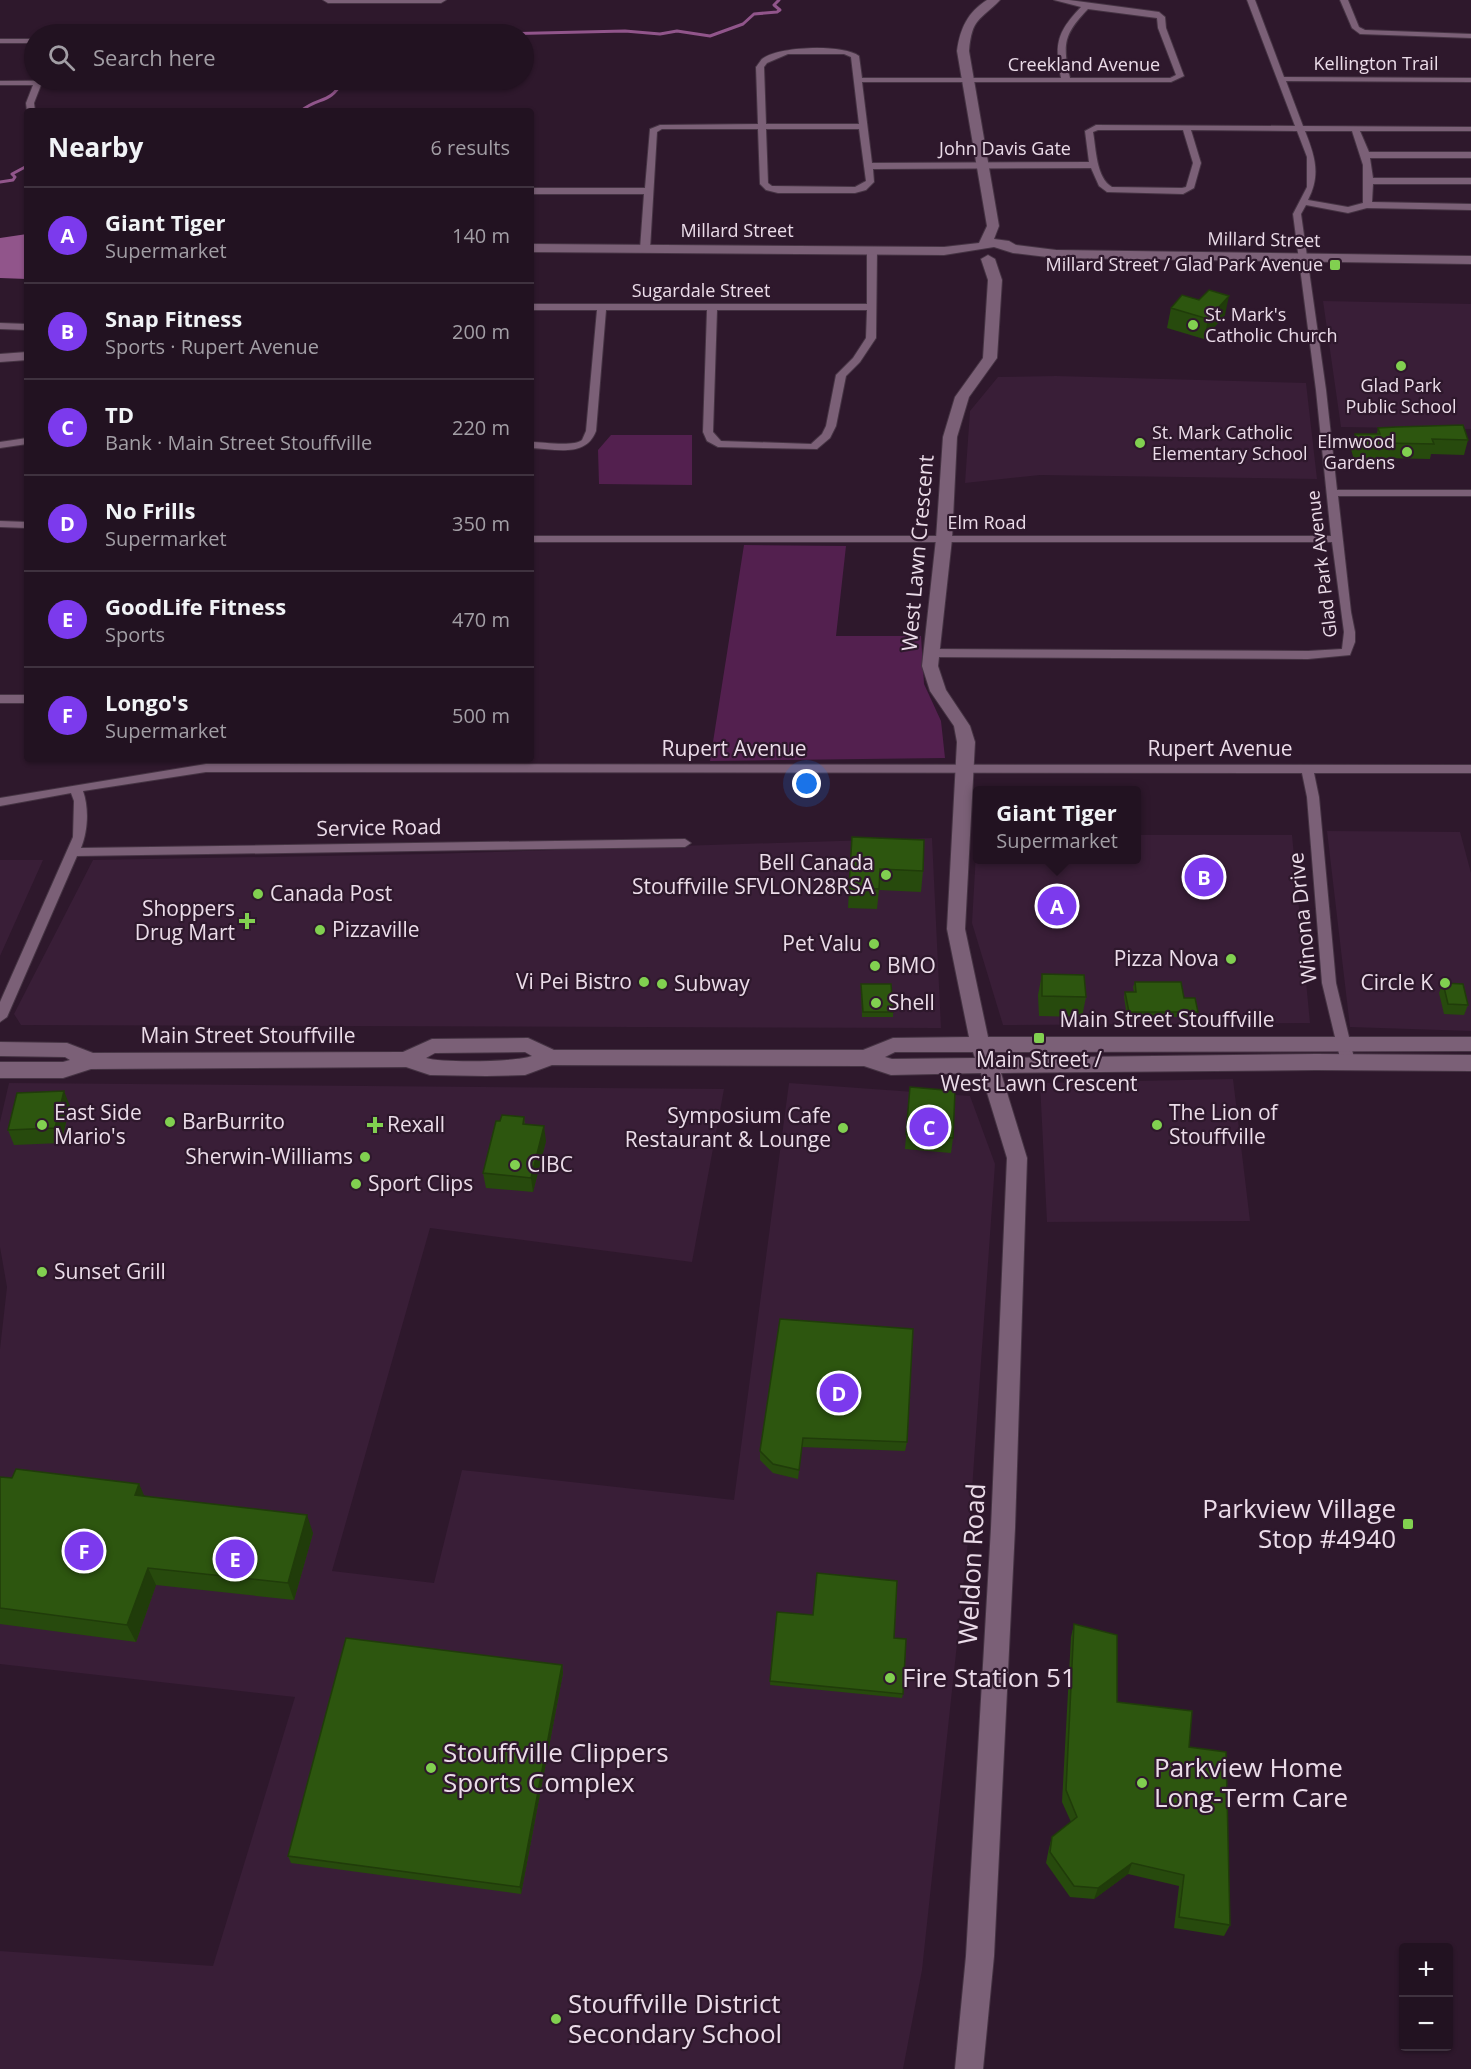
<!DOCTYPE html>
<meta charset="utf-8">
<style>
:root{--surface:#221221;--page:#2a1b2a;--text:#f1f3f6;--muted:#a29ea5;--line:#3f323f;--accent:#7c3aed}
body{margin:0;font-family:"Open Sans",sans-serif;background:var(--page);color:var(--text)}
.controls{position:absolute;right:18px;bottom:18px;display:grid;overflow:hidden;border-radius:6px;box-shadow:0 2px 4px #0004}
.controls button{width:54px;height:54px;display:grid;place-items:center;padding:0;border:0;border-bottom:2px solid var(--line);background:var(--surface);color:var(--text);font:30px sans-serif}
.you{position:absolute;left:807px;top:784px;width:21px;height:21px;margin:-15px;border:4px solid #fff;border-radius:50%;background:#1a73e8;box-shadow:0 0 0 9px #1a73e833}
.badge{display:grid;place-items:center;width:39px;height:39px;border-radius:50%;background:var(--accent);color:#fff;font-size:20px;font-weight:700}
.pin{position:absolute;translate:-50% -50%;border:3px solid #fff;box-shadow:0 2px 6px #0006}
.popup{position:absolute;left:973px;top:786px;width:168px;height:78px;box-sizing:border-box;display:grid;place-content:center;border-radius:6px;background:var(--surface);filter:drop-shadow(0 2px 4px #0005);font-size:20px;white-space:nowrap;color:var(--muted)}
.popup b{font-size:22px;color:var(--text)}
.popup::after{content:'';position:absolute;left:50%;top:100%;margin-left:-12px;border:12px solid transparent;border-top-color:var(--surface)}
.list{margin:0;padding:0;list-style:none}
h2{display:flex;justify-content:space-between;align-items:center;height:78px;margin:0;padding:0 24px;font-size:26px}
h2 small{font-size:20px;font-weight:400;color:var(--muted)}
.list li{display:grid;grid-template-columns:39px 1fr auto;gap:18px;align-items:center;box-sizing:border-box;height:96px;padding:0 24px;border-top:2px solid var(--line)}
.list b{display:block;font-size:22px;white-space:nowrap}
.list p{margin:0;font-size:20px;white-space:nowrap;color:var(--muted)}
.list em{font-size:20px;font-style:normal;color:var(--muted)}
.icon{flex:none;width:33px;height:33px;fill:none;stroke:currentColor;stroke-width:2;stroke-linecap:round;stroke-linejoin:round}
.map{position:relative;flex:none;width:1471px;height:2069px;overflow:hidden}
.search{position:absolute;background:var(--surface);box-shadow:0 2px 4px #0004;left:24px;top:24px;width:510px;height:66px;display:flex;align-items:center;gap:15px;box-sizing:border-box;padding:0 21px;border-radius:33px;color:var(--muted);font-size:22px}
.panel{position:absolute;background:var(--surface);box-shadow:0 2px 4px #0004;left:24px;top:108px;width:510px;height:654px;border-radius:6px}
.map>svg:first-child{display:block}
.built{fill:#391e37}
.green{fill:#53204f}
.water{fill:#91558b}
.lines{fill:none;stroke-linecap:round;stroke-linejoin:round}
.stream{stroke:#91558b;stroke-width:3}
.street-casing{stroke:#453343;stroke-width:2}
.secondary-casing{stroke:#453343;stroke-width:2}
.street{fill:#7b6077;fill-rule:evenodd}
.secondary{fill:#7b6077;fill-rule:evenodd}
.wall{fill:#274a0d}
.shaded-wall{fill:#203c0a}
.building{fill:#2d560f;stroke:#203c0a;stroke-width:1.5}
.poi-dot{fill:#81d050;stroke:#2e182c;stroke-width:2}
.labels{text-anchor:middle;stroke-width:4.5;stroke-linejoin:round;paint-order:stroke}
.far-street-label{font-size:18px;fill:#ebdce9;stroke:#2e182c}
.far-poi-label{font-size:18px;fill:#ebdce9;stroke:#2e182c;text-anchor:end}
.street-label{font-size:21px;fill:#ebdce9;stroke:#2e182c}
.poi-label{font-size:21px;fill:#ebdce9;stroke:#2e182c;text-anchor:start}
.near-poi-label{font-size:26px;fill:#ebdce9;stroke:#2e182c;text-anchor:start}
.near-street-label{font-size:26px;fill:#ebdce9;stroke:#2e182c}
</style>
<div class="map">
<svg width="1471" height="2069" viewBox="0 0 1471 2069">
<rect width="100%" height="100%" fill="#2e182c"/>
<path class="built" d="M1323,301L1471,304V429L1341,427Z
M1056,376L1306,383L1317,479L1040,475L965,483L970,411L998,377Z
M1327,831L1460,832L1471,873V1031L1350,1027Z
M1137,835H1292L1310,1023L1003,1025L972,923L977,836L978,860H1136Z
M932,838L941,1028L21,1025L14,1014L93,860L429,854Z
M0,860H43L0,956Z
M1233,1079L1250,1221L1047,1222L1040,1083Z
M9,1083L724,1089L692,1262L430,1228L332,1571L434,1583L462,1470L734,1500L789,1083L970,1096L995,1164L969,1532L922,1970L903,2069H0V1951L213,1966L295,1697L0,1664V1349L7,1287L0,1247V1122Z"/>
<path class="green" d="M611,435H692V485L599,484L598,450Z
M744,545L846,546L836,636H921L924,684L941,721L945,758L710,761Z"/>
<path class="water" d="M27,234V279L0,278V238Z"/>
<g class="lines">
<path class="stream" d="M492,34L625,31L660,34L677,31L710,36L743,24L754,14L777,12L780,10L774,5L779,0
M301,111C319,96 329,105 343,81L349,80
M0,182L13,180L15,177L12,174L27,166"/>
<defs>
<path id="street" d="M1054,0H1069L1159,12L1165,17L1166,28L1184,76L1171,82H862L872,163L1089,162L1085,131L1096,125L1295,126L1247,0H1255L1284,77L1471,78V82L1286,81L1303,126L1471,127V131H1360L1369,152H1471V158H1370L1373,178H1471V184H1373L1372,202L1471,204V210L1367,208L1348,213L1306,205L1301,214L1326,390L1337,490H1471V496H1338L1351,612L1355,632V642L1350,655L1308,659L932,657L926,653L932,649L1308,651L1342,649L1344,632L1332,542H531V536H1331L1316,390L1293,214L1307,187V157L1297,131L1191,130L1201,163L1194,188L1183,194L1107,192L1099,186L1091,168L873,169L874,182L866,190L855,193H778L766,190L760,184L758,129H662L657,132L650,249L645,252L640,249L644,194H531V188H645L650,129L660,125L758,124L756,67C757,66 761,60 762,59C778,46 843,44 859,56L862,78H1061C1054,44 1057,32 1081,7ZM1088,9L1157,18L1158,28L1176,75L1170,78H1070C1062,44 1064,34 1088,9ZM788,54H844L851,57L859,124H766L764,67L767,63ZM766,129H859L866,181L855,187L772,186L768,183ZM1098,130H1183L1193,163L1186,187L1182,188L1112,187C1096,178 1096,148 1093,132ZM1305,131H1352L1363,165V203L1348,207L1308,200C1321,175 1315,156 1305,131Z
M1340,0H1348L1359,27L1365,30L1471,34V38L1360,34L1352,28Z
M0,39H34V43H0Z
M128,80L110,85H41L34,103L35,111H27L26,103L33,85H0V81Z
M872,247L877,250L876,338L860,362L846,376L836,426L830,438L817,449L718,447L707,441L703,432L707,310H606L596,431C586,458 555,449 531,448V442C542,442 574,447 582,440C583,438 585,433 586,431L597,310H531V304H867V250ZM717,310H867L866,338L853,358L836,375L826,426L822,434L811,444L721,441L713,432Z
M0,323L27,324V330L0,329Z
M27,438V444L0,448V442Z
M0,521L27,522V528L0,527Z
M0,695H27V703H0Z
M206,764L1471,765V773H1314L1319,797L1336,983L1355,1062L1353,1066H1343L1341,1062L1322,983L1307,797L1302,773L206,772L83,791C89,808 88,831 81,848L685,839L691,843L685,847L77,856L7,1017L0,1022V1002L73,837L74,801L71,793L0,806V798Z"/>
<path id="secondary" d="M323,0H446L441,3H328Z
M987,0H1000C980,21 972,17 969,51L999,226L994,239L1009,241L1016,245L1056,250L1471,256V264L1056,258L1013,253L994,247L944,255L531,252V244L944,247L979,243L987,226L957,51C960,28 968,12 987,0Z
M988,255L995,259L1002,280L997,358L969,397L957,437L952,539L938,666L946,690L970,726L975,742L965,929L988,1037H1471V1051L993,1052L995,1058L1316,1054L1471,1055V1071L1316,1070L1001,1073L1027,1158L1015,1528L994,1956L983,2069H955L966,1956L991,1528L1007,1158L981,1073L891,1075L864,1066L552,1065L525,1075L486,1076L430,1075L406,1067L91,1069L63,1078H0V1062H63L70,1060L65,1057L0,1056V1042L67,1043L93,1053L403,1052L432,1039L528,1038L554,1050H863L893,1038L969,1037L947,929L957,742L954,726L930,691L922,666L936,539L943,437L955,397L983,358L988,280L981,259ZM525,1052L532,1056C516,1062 442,1063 426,1058L435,1053ZM895,1052H973L975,1058L892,1059L885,1057Z
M27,352V360L0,362V354Z"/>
</defs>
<use href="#street" class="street-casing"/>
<use href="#secondary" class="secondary-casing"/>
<use href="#street" class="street"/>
<use href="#secondary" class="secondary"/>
</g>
<path class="wall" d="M1199,300L1225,315L1204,339L1167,328L1171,308Z
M1378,428L1468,440L1464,455L1431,454L1430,459L1383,458L1382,465L1355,464L1351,449L1355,434H1377Z
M852,837L923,871L921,892L879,890L877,909L848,908Z
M1042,974L1086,997L1082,1017L1039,1016L1038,995Z
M1135,982L1184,998L1198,1012L1197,1017H1127L1124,997L1125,992H1134L1133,987Z
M1443,983L1468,1005L1464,1015L1444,1014L1439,993Z
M861,984L893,1012V1017H862Z
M910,1087L953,1138L951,1153L905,1149Z
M70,1106L61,1143L14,1145L8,1130Z
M524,1117L525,1125L546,1141L533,1192L486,1188L483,1173Z
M780,1319L907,1442L905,1451L802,1447L798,1479L773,1473L760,1460V1451Z
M0,1477L12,1478L139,1484L144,1496L313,1533L294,1600L156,1585L136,1642L0,1624Z
M777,1612L894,1638L903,1694L902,1698L770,1685Z
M1074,1624L1117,1702L1189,1747L1230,1925L1224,1936L1174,1928L1179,1886L1128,1874L1094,1899L1070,1897L1046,1863L1049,1848L1052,1837L1071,1822L1062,1802L1071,1637Z
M562,1665L563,1673L521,1894L291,1863L288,1856Z"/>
<path class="shaded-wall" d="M1229,296L1225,315L1204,339L1208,319Z
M64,1091L70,1106L61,1143L55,1128Z
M544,1126L546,1141L533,1192L531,1178Z
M139,1484L147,1502L135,1495Z
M307,1515L313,1533L294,1600L288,1583Z
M148,1568L156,1585L136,1642L127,1625Z
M562,1665L563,1673L521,1894L520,1887Z
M1132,1863L1128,1874L1094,1899L1098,1888Z"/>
<path class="building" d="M1209,290L1229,296L1208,319L1171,308L1182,295L1199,300Z
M1463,425L1468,440L1432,439L1434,444L1384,443L1386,449H1359L1355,434H1380L1378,428L1396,427Z
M852,837L924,840L923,871L880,869L879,889L849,887Z
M1042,974L1084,975L1086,997L1042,996Z
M1135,982H1181L1184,998H1195L1198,1012H1129L1125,992H1136Z
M1443,983L1463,984L1468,1005L1448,1004Z
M861,984H891L893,1012H863Z
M910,1087L955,1091L953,1138L906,1134Z
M64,1091L55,1128L8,1130L17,1093Z
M502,1115L524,1117L523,1124L544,1126L531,1178L483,1173L496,1121H500Z
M780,1319L913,1329L907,1442L803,1438L799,1470L773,1464L760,1451Z
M16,1469L139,1484L135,1495L307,1515L288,1583L148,1568L127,1625L0,1608V1477L12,1478Z
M817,1573L897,1581L894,1638L906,1639L903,1694L770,1681L777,1612L813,1615Z
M1074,1624L1117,1635V1702L1192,1711L1189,1747L1226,1752L1230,1925L1179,1917L1184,1875L1132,1863L1098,1888L1074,1886L1050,1852L1052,1837L1077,1817L1066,1790Z
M346,1638L562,1665L520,1887L288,1856Z"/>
<g class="poi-dot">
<rect x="1329" y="259" width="12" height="12" rx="3"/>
<circle cx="1193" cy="325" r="6"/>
<circle cx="1401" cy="366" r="6"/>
<circle cx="1140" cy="443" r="6"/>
<circle cx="1407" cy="452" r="6"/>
<circle cx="886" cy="875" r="6"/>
<circle cx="258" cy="894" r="6"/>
<path d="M244 912h6v6h6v6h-6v6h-6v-6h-6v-6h6z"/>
<circle cx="320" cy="930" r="6"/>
<circle cx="874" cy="944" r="6"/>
<circle cx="1231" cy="959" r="6"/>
<circle cx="875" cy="966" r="6"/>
<circle cx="644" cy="982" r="6"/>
<circle cx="1445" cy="983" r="6"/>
<circle cx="662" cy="984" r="6"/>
<circle cx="876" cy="1003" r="6"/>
<rect x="1033" y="1032" width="12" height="12" rx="3"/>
<circle cx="170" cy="1122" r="6"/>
<circle cx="42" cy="1125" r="6"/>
<path d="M372 1116h6v6h6v6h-6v6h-6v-6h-6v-6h6z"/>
<circle cx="1157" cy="1125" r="6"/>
<circle cx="843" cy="1128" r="6"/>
<circle cx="365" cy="1157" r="6"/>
<circle cx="515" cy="1165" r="6"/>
<circle cx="356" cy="1184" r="6"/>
<circle cx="42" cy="1272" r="6"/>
<rect x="1402" y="1518" width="12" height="12" rx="3"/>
<circle cx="890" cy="1678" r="6"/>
<circle cx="431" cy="1768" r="6"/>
<circle cx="1142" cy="1783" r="6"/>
<circle cx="556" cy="2019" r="6"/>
</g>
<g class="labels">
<g class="far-street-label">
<text x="1376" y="70">Kellington Trail</text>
<text x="1084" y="71">Creekland Avenue</text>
<text x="1005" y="155">John Davis Gate</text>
<text x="737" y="237">Millard Street</text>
<text transform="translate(1264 240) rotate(1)" y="6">Millard Street</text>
<text x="701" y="297">Sugardale Street</text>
<text x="987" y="529">Elm Road</text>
<text transform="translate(1322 564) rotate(-97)" y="6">Glad Park Avenue</text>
</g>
<g class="far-poi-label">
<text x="1323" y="271">Millard Street / Glad Park Avenue</text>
<text x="1205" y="321" text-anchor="start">St. Mark's<tspan x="1205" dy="21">Catholic Church</tspan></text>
<text x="1401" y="392" text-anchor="middle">Glad Park<tspan x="1401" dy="21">Public School</tspan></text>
<text x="1152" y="439" text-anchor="start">St. Mark Catholic<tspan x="1152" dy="21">Elementary School</tspan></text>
<text x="1395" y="448">Elmwood<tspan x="1395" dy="21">Gardens</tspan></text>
</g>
<g class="street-label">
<text transform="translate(918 553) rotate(-85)" y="7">West Lawn Crescent</text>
<text x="734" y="756">Rupert Avenue</text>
<text x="1220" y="756">Rupert Avenue</text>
<text transform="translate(379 828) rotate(-1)" y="7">Service Road</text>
<text transform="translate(1303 918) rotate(-96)" y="7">Winona Drive</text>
<text x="1167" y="1027">Main Street Stouffville</text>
<text x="248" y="1043">Main Street Stouffville</text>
</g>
<g class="poi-label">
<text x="874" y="870" text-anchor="end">Bell Canada<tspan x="874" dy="24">Stouffville SFVLON28RSA</tspan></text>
<text x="270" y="901">Canada Post</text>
<text x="235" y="916" text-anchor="end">Shoppers<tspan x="235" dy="24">Drug Mart</tspan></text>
<text x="332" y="937">Pizzaville</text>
<text x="862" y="951" text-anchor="end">Pet Valu</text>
<text x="1219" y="966" text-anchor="end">Pizza Nova</text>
<text x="887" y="973">BMO</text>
<text x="632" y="989" text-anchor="end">Vi Pei Bistro</text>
<text x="1433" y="990" text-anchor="end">Circle K</text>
<text x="674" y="991">Subway</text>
<text x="888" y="1010">Shell</text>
<text x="1039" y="1067" text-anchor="middle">Main Street /<tspan x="1039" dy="24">West Lawn Crescent</tspan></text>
<text x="54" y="1120">East Side<tspan x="54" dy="24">Mario's</tspan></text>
<text x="1169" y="1120">The Lion of<tspan x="1169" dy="24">Stouffville</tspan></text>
<text x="831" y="1123" text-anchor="end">Symposium Cafe<tspan x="831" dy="24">Restaurant &amp; Lounge</tspan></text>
<text x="182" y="1129">BarBurrito</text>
<text x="387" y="1132">Rexall</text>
<text x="353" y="1164" text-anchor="end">Sherwin-Williams</text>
<text x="527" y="1172">CIBC</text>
<text x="368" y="1191">Sport Clips</text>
<text x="54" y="1279">Sunset Grill</text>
</g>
<g class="near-poi-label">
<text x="1396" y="1518" text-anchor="end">Parkview Village<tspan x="1396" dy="30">Stop #4940</tspan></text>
<text x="902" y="1687">Fire Station 51</text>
<text x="443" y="1762">Stouffville Clippers<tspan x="443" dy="30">Sports Complex</tspan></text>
<text x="1154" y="1777">Parkview Home<tspan x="1154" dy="30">Long-Term Care</tspan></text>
<text x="568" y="2013">Stouffville District<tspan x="568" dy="30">Secondary School</tspan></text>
</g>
<g class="near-street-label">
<text transform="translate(972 1564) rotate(-87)" y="9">Weldon Road</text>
</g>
</g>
</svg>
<div class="controls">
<button>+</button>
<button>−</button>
</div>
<div class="you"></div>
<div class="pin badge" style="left:1057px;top:906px">A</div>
<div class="popup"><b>Giant Tiger</b>Supermarket</div>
<div class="pin badge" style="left:1204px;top:877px">B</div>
<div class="pin badge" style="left:929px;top:1127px">C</div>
<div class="pin badge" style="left:839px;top:1393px">D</div>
<div class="pin badge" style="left:235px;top:1559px">E</div>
<div class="pin badge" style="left:84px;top:1551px">F</div>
<div class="search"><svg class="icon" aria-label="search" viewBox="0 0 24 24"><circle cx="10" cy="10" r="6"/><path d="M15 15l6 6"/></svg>Search here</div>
<section class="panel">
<h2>Nearby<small>6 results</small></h2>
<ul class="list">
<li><span class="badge">A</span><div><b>Giant Tiger</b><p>Supermarket</p></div><em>140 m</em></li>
<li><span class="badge">B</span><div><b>Snap Fitness</b><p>Sports · Rupert Avenue</p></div><em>200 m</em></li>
<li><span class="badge">C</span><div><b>TD</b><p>Bank · Main Street Stouffville</p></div><em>220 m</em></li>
<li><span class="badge">D</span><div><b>No Frills</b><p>Supermarket</p></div><em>350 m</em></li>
<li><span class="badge">E</span><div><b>GoodLife Fitness</b><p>Sports</p></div><em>470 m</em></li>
<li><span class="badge">F</span><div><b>Longo's</b><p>Supermarket</p></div><em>500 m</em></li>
</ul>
</section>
</div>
